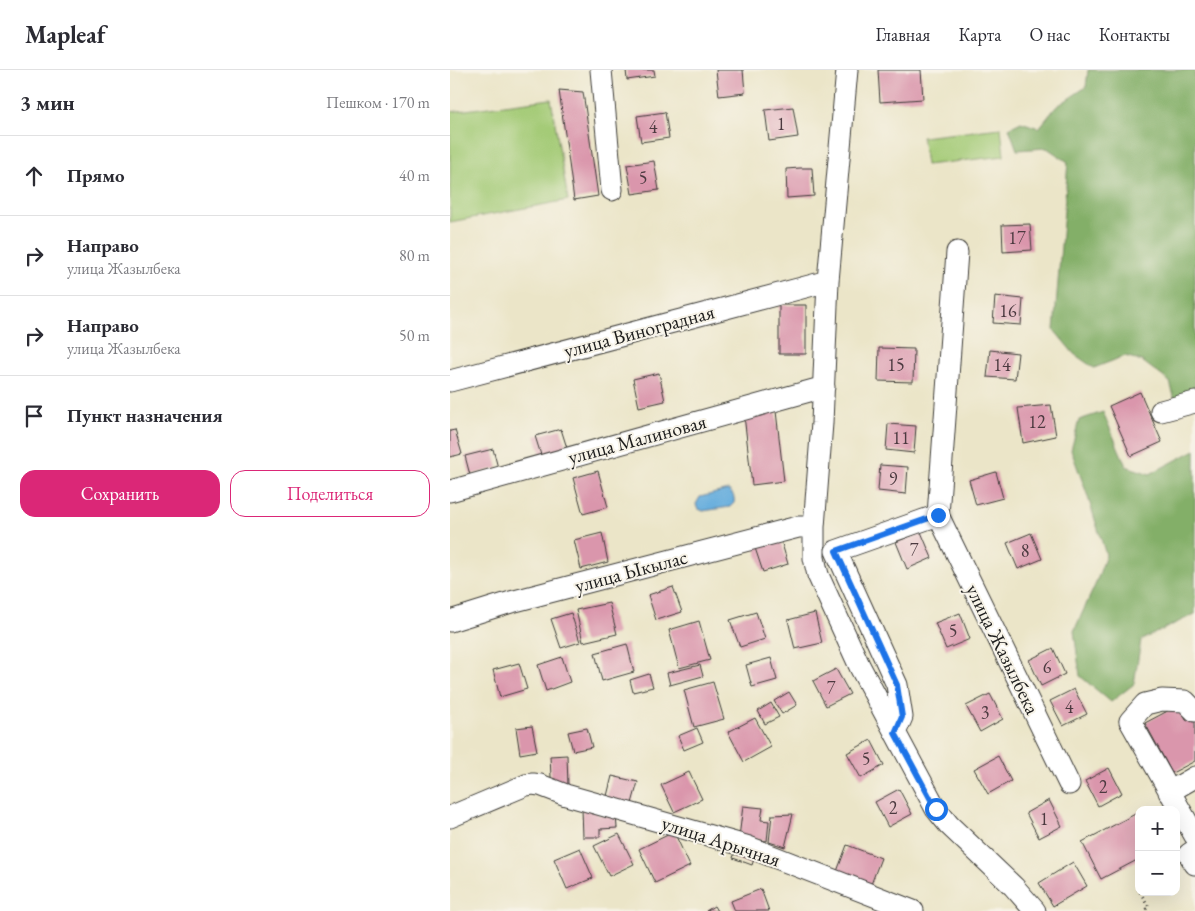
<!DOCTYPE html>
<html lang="ru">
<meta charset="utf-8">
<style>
:root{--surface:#fff;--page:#f2f2f3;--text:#2b2b33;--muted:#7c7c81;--line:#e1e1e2;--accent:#db2777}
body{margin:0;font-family:"EB Garamond",serif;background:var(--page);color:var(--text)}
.controls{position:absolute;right:15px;bottom:15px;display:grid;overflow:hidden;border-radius:10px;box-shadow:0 5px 20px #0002}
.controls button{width:45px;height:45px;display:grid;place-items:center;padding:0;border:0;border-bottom:1px solid var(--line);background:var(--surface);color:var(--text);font:25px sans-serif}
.stop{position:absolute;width:15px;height:15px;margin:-11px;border:4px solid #1a73e8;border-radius:50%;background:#fff}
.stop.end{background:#1a73e8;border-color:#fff;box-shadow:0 1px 5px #0008}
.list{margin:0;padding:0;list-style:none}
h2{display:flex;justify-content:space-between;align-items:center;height:65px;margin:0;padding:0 20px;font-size:21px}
h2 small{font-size:16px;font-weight:400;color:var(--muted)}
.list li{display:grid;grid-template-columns:32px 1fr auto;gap:15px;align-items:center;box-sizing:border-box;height:80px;padding:0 20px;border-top:1px solid var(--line)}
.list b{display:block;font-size:19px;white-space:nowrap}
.list p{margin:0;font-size:16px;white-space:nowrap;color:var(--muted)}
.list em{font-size:16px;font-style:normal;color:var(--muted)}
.actions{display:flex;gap:10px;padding:15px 20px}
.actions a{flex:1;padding:11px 0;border:1px solid var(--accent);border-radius:15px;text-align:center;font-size:18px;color:var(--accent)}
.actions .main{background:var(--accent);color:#fff}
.icon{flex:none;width:28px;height:28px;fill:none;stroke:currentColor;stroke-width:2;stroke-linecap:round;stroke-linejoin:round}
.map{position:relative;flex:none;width:745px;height:841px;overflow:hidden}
header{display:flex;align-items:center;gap:30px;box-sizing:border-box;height:70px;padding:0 25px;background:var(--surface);border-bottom:1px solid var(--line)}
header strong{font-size:24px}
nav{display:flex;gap:28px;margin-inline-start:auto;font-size:18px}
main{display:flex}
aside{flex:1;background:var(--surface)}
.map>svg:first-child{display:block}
.green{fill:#a4cb77;stroke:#60744a}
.forest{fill:#83af68;stroke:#506642}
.water{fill:#66addd;stroke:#41647c}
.building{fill:#da96ac}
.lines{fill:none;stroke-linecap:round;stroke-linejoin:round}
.minor-casing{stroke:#3b3a36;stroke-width:23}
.path{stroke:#3b3a36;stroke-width:3;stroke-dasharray:1 4;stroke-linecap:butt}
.minor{stroke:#fff;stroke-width:21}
.route{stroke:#1a73e8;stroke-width:6}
.labels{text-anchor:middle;stroke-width:4;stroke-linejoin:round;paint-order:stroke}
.number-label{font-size:18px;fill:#4c3a40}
.street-label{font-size:20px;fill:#1c1c1c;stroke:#f7f3e8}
</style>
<header>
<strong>Mapleaf</strong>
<nav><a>Главная</a><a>Карта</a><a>О нас</a><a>Контакты</a></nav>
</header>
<main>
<aside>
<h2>3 мин<small>Пешком · 170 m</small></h2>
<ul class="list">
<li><svg class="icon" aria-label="ahead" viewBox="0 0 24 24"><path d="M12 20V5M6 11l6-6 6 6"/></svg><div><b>Прямо</b></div><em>40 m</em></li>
<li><svg class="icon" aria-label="right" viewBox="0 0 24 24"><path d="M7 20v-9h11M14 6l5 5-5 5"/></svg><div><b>Направо</b><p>улица Жазылбека</p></div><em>80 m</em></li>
<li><svg class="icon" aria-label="right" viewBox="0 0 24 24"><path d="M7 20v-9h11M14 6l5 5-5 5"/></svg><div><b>Направо</b><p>улица Жазылбека</p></div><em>50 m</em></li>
<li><svg class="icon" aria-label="arrive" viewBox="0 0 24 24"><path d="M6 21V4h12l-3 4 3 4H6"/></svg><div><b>Пункт назначения</b></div></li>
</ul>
<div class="actions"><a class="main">Сохранить</a><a>Поделиться</a></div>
</aside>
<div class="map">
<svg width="745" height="841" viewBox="0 0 745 841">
<rect width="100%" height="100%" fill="#f7f3e8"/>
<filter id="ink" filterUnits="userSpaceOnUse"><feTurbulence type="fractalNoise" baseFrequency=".02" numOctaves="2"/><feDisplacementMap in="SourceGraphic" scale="10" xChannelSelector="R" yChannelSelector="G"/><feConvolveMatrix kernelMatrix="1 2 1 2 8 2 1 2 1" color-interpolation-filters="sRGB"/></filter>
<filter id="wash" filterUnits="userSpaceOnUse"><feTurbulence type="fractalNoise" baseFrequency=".0096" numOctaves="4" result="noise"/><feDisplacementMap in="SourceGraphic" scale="20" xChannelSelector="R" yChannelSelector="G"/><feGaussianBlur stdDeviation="1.12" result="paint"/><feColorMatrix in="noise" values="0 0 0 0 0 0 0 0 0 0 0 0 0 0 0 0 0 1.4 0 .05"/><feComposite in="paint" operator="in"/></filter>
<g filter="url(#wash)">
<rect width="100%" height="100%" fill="#ebe5c8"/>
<path class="green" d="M101,29L118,130L0,152V42Z
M551,58L554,86L476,95L472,67Z"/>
<path class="forest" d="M638,0H745V326L725,330L720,312L692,291L675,286L644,298L624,284L604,260L618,92L597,78L567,80L559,58L571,52L589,58L606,37L636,17Z
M653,342L676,396L700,404L745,380V544L691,570L684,614L661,632L630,606L624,561L646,513L656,485L637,424L621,380L629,350Z"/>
<path class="water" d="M278,420C283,423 285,427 284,433L280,437L253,441L247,438L246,434L250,427Z"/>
<g id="blocks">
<path class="building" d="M176,0H204L205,6L177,10Z
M266,0H293L295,23L269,26Z
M428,0H471L473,29L430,32Z
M109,20L133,22L148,126L124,130Z
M343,37L348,67L319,71L315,40Z
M215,42L219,68L191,72L187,46Z
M204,91L209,120L182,124L177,95Z
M350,98H362L364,126L337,128L336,99Z
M580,154L582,180L553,182L552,155Z
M545,226L573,229L571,255L543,253Z
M329,235H356V284H329Z
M429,278L464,279L463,312L428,311Z
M540,280L568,283L565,309L537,307Z
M209,303L215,331L189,337L183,309Z
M690,322L712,372L681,386L659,336Z
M601,335L606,366L573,373L568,338Z
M326,341L334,411L302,415L294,345Z
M438,354L466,356L464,383L436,380Z
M111,359L117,378L91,385L85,366Z
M5,360L12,384L0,387V361Z
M43,379L48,398L20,405L15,386Z
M430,395L458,397L456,424L428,421Z
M148,401L158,437L133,444L123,408Z
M546,402L553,428L526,435L519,410Z
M471,462L482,488L457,499L446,472Z
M152,463L158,492L131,499L124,470Z
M581,463L592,489L568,499L557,473Z
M330,467L338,494L313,502L304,475Z
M223,517L232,542L206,550L198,525Z
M159,533L167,564L133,572L126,540Z
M306,542L315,569L290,577L280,550Z
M121,543L130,572L111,578L101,549Z
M365,543L372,573L345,579L338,550Z
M510,543L520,569L496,579L485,553Z
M249,551L260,590L229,598L219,560Z
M177,574L184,602L152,611L145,583Z
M603,578L615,604L591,616L579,590Z
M112,587L120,612L96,621L88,595Z
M321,588L327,610L302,617L296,595Z
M69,593L77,619L50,627L43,600Z
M250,595L253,606L220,615L217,603Z
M386,599L400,624L376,636L363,611Z
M199,604L203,617L183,622L180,610Z
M263,612L274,649L244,657L234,620Z
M624,619L637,644L613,656L600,631Z
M339,622L347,635L332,644L324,631Z
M540,624L553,649L530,662L516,636Z
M321,633L329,647L315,654L308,641Z
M729,635L737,651L745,647V691L722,703L695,653Z
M305,648L321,677L294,692L278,662Z
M82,656L87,681L70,684L66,658Z
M137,658L142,677L123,681L118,662Z
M247,658L253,672L234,680L228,666Z
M421,670L434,695L411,708L397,683Z
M117,685L118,716L107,717L101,707L100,686Z
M548,686L561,711L538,724L524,699Z
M659,698L672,723L648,736L635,711Z
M239,702L252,729L224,742L211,715Z
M162,706L188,712L181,737L156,730Z
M449,719L462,744L438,757L425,732Z
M599,730L612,756L589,768L576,743Z
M293,736L313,738L311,750L319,751L317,771L289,767Z
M132,739H148V745H166L167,758L150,759V767H133Z
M689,742V789L651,809L632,772Z
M343,744L335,777L319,772L322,745Z
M224,762L240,796L205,813L189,779Z
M169,764L184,794L159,806L144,776Z
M397,775L431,788L420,817L386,804Z
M287,776L306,783L302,795L283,788Z
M130,778L143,808L117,819L104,789Z
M623,792L637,816L603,836L589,813Z
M311,819L319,841H285L281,831Z
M264,836L267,841H256Z"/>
</g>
</g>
<g filter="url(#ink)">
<use href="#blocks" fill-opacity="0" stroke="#3b3a36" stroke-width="1"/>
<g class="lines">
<defs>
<path id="minor" d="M151,0L162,120
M397,0L378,211L372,353L364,457V488L368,505L410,597L486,739L499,755L564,817L585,841
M507,182L488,445L619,714
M0,311L378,211
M711,341L745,332
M0,421L374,317
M0,551L61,532L348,457H364
M745,641L735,631L712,630L695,634L680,651L729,738L745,766
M445,663L452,647L447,615L386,481L488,445
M719,722L745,707
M0,747L76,715L83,714L90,715L116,725L296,776L463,841
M745,780L739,784L745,794"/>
</defs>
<use href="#minor" class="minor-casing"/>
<path class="path" d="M689,816L687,817L689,820
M690,822L699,837L693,841"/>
<use href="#minor" class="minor"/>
</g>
</g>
<g class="lines" filter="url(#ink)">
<path class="route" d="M486,739L445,663L452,647L447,615L386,481L488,445"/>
</g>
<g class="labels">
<g class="number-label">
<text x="331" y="60">1</text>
<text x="203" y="63">4</text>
<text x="193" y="114">5</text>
<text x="567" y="174">17</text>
<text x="558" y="247">16</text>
<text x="446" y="301">15</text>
<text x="552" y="301">14</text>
<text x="587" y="358">12</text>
<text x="451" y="374">11</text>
<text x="443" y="415">9</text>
<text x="464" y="486">7</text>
<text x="575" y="487">8</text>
<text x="503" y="567">5</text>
<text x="597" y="603">6</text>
<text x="381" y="624">7</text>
<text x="619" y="643">4</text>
<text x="535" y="649">3</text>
<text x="416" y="695">5</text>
<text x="653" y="723">2</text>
<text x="443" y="744">2</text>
<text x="594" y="755">1</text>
</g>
<g class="street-label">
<text transform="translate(189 261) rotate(-15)" y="7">улица Виноградная</text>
<text transform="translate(187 369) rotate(-15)" y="7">улица Малиновая</text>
<text transform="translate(181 501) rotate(-15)" y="7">улица Ыкылас</text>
<text transform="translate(553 579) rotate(64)" y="7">улица Жазылбека</text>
<text transform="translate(271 771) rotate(18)" y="7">улица Арычная</text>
</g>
</g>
</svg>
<div class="controls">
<button>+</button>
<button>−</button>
</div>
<div class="stop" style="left:486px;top:739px"></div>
<div class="stop end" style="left:488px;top:445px"></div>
</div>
</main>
